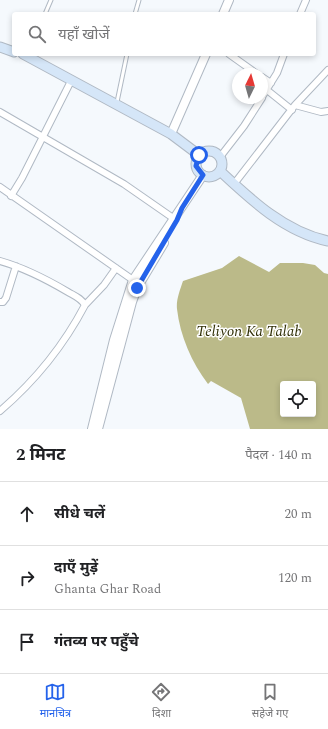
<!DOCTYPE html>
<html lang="hi">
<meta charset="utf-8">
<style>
:root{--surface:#fff;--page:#f6f6f6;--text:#202124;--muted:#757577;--line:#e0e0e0;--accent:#2563eb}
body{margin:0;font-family:Spectral,"Noto Sans Devanagari",serif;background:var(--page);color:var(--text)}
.controls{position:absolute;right:12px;bottom:12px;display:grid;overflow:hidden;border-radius:4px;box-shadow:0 2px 6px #0003}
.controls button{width:36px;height:36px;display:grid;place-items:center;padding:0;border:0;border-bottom:1px solid var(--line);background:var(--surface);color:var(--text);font:20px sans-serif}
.compass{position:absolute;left:232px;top:68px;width:36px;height:36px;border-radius:50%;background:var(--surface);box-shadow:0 2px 6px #0003;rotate:5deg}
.stop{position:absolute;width:12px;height:12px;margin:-9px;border:3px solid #2563eb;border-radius:50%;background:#fff}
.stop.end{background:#2563eb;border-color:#fff;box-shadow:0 1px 4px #0008}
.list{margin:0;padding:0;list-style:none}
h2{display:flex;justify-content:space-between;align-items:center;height:52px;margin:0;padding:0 16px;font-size:17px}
h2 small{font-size:13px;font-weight:400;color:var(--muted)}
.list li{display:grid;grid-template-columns:26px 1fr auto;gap:12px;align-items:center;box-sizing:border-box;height:64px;padding:0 16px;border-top:1px solid var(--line)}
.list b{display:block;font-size:15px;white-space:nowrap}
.list p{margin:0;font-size:13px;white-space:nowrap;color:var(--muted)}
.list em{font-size:13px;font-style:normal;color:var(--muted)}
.icon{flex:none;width:22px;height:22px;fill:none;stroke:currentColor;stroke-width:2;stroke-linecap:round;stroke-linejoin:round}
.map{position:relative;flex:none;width:328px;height:429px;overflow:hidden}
.search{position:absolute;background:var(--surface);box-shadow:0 2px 6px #0003;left:12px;right:12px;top:12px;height:44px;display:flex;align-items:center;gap:10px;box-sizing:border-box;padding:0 14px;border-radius:4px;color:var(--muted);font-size:15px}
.sheet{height:244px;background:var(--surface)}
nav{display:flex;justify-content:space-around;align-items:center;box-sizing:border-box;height:56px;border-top:1px solid var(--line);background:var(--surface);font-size:11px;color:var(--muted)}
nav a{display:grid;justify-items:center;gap:2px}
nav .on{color:var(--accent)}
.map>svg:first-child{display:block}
.water{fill:#bbba89;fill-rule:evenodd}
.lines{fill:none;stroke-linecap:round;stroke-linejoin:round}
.service-casing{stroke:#b0b9c4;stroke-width:5}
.minor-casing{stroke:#b0b9c4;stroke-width:8}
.tertiary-casing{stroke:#b0b9c4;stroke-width:10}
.secondary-casing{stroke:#b0b9c4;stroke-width:11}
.service{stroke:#fff;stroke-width:3}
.minor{stroke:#fff;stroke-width:6}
.tertiary{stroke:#fff;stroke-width:8}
.secondary{stroke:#d5e6f8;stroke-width:9}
.route{stroke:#2563eb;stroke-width:5}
.labels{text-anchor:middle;stroke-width:3;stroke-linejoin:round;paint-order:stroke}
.water-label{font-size:15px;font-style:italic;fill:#323108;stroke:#fff}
</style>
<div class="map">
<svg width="328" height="429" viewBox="0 0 328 429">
<rect width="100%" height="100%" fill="#f5f9fd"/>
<path class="water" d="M239,256L269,272L280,263H303L315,265L324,273L328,274V429H250L241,398L211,381L208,384C192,363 180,336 177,309C176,300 180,290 183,281L222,268ZM283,384H313V414H283Z"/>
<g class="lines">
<defs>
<path id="service" d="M45,14L51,0
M135,14L139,0
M117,102L127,54"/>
<path id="minor" d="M300,14L306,0
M229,54L257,74
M262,77L271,83
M267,90L292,110
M262,97L277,73L284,54
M295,105L328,70
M0,112L124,184L173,218
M220,157L244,126L262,98
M234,184L295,105L321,112L328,111
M0,187L133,280
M11,196L22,178L71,81
M0,261C25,268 46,279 68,292C75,296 81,298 85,305C64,345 35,381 0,411
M0,302H3L6,298L16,266
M85,305L104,285L116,268"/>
<path id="tertiary" d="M223,14L229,0
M171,134L206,54
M92,429L114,340L133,280L203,175
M98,429L132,302L137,288L164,243"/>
<path id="secondary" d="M0,47L14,52
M23,54L171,134L199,155
M196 164a13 13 0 1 1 26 0a13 13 0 1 1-26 0Z
M220,171C251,200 285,232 328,241"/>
</defs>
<use href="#service" class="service-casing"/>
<use href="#minor" class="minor-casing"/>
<use href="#tertiary" class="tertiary-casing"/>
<use href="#secondary" class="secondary-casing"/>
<use href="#service" class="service"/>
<use href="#minor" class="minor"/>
<use href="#tertiary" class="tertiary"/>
<use href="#secondary" class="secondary"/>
</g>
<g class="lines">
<path class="route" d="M137,288L177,220L182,208L203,175L196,166L199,155"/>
</g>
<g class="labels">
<g class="water-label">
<text x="249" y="336">Teliyon Ka Talab</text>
</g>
</g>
</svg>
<div class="controls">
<button><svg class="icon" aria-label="locate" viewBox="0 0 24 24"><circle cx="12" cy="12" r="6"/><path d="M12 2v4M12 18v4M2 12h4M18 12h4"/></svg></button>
</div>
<svg class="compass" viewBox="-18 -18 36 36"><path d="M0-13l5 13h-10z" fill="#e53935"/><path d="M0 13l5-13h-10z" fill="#757577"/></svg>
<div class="stop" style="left:199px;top:155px"></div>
<div class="stop end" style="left:137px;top:288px"></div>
<div class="search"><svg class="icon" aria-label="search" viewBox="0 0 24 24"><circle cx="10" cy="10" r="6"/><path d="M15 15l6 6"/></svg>यहाँ खोजें</div>
</div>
<section class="sheet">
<h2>2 मिनट<small>पैदल · 140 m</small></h2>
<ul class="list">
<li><svg class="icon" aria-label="ahead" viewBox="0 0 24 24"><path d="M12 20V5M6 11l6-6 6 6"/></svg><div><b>सीधे चलें</b></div><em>20 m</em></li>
<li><svg class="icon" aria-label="right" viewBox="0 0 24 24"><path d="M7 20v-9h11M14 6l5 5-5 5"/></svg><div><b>दाएँ मुड़ें</b><p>Ghanta Ghar Road</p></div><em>120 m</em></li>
<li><svg class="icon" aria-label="arrive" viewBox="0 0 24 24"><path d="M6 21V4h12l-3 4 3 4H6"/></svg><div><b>गंतव्य पर पहुँचे</b></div></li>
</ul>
</section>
<nav>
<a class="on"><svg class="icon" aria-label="map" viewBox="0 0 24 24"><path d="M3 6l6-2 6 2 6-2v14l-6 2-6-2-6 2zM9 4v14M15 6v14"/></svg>मानचित्र</a>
<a><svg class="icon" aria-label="directions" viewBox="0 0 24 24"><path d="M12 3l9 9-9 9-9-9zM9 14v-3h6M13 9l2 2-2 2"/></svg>दिशा</a>
<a><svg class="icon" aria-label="saved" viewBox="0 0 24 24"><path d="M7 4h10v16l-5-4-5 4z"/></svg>सहेजे गए</a>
</nav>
